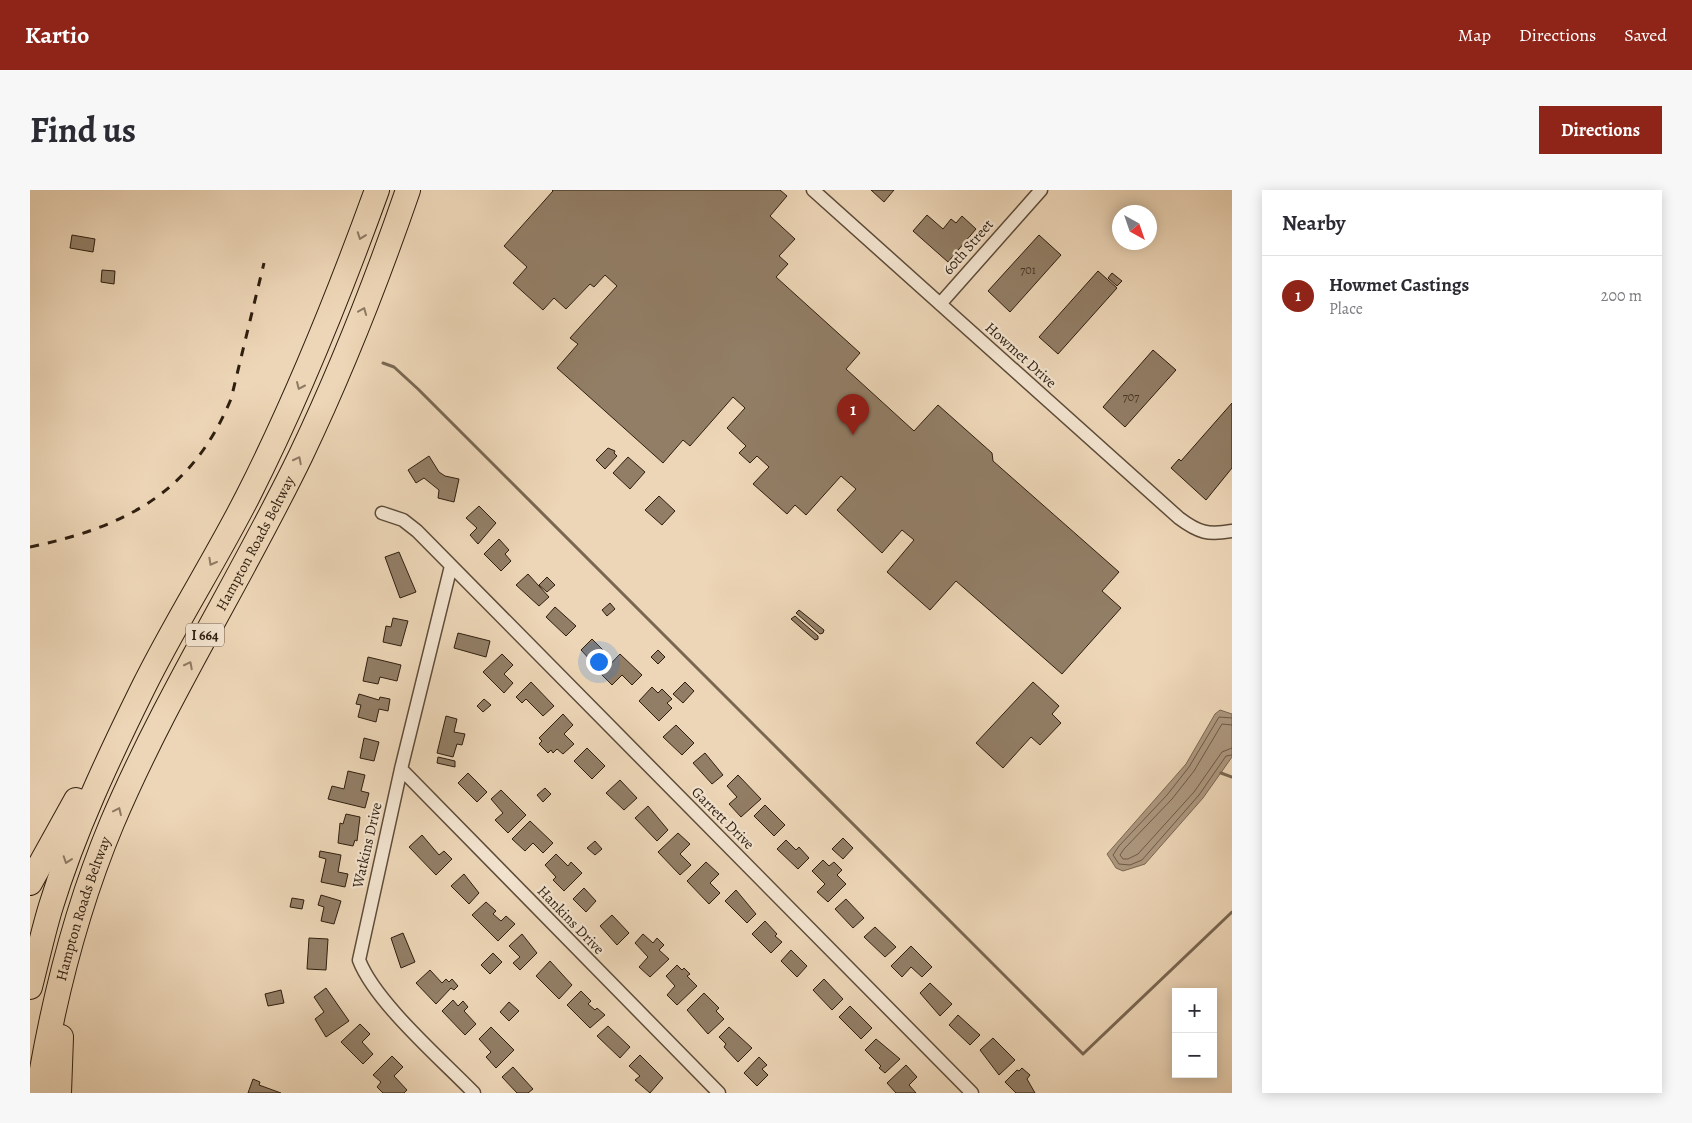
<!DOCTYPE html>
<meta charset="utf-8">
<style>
:root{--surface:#fff;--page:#f7f7f7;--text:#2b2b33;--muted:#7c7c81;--line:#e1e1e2;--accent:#8f2418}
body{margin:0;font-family:Alegreya,serif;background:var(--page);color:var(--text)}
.controls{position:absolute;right:15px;bottom:15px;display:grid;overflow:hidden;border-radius:0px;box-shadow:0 2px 12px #0003}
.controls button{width:45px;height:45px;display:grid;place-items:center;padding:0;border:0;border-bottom:1px solid var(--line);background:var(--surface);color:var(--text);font:25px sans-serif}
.compass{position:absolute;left:1082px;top:15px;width:45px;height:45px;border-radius:50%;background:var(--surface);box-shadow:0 2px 12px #0003;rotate:140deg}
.you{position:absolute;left:568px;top:471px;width:18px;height:18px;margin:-12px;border:4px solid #fff;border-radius:50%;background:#1a73e8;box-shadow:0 0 0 8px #1a73e833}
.badge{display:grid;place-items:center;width:32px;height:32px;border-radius:50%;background:var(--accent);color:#fff;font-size:16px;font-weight:700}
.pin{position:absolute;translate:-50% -41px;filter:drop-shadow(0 1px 2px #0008)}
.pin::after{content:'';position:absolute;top:26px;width:18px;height:15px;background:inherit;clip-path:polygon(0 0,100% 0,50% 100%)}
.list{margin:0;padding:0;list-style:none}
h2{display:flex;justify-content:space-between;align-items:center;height:65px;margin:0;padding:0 20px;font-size:21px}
h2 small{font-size:16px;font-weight:400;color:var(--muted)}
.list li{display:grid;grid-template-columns:32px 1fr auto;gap:15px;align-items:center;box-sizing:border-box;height:80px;padding:0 20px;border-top:1px solid var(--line)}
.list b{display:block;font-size:19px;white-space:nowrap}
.list p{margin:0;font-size:16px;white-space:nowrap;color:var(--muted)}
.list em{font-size:16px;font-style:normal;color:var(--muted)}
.map{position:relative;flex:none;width:1202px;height:903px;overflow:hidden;border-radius:0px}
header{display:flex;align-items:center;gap:30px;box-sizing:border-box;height:70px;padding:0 25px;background:var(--accent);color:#fff}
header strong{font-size:24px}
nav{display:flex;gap:28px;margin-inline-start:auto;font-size:18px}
.intro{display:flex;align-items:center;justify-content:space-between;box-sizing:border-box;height:120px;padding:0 30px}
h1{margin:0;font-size:35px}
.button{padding:12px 22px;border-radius:0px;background:var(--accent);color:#fff;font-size:18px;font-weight:700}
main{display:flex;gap:30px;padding:0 30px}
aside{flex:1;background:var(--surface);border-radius:0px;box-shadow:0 2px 12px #0003}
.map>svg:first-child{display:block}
.water{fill:#ac977e;stroke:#7a6752}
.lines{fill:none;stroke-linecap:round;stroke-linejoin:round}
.shore{stroke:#6e5a46;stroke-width:1}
.stream{stroke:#7a6752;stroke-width:3}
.building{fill:#927e66;stroke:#2f1e0f}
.minor-casing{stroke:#5e4c39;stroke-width:15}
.motorway-casing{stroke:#2f1e0f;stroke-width:26}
.minor{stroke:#f3e4d0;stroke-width:12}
.motorway{stroke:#edd6b7;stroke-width:24}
.rail{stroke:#2f1e0f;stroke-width:3;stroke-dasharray:9 9;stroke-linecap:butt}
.oneway{stroke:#8e7a63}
.labels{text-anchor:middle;stroke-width:4.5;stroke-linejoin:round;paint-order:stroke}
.number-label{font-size:12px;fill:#483625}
.shield{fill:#f3e4d0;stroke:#6a5949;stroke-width:1}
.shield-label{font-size:14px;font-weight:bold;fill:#2f1e0f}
.street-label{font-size:15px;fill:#2f1e0f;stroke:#f3e4d0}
</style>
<header>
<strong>Kartio</strong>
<nav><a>Map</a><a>Directions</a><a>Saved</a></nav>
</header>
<div class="intro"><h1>Find us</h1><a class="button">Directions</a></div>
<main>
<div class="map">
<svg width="1202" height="903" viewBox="0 0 1202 903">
<rect width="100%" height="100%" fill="#edd6b7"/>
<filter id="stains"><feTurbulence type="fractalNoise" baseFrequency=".004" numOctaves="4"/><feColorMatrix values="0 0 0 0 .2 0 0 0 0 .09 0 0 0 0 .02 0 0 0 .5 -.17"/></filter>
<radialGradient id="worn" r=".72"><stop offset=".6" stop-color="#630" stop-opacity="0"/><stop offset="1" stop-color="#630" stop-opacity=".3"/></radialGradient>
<path class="water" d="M1190,520L1202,524V567L1173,608L1115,674L1093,681L1086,678L1077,664L1156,574L1185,524Z"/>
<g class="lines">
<path class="shore" d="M1202,528L1189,527L1159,577L1137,605L1089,656L1083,665L1089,674L1100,675L1112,670L1169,605L1196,566L1202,565
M1202,535L1192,534L1164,581L1142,609L1094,659L1090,665L1093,669H1098L1108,664L1164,602L1192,562L1202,558"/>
<path class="stream" d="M353,173L364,177L388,199L1053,864L1202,722
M1191,583L1202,587"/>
</g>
<path class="building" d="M522,0H750L757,6L740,26L765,49L749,66L758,74L746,87L830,163L816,179L884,241L908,215L962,263L963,271L1089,382L1072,401L1091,418L1032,484L926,391L900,420L857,382L884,350L872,340L852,363L807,320L826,299L811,286L776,325L765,315L757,324L723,294L739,277L727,266L720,273L709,263L716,256L697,238L715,218L703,207L660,256L653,250L633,273L527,178L548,154L540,148L587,96L575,85L564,97L560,94L536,119L524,108L513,120L483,93L497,77L474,56L523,1Z
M841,0H864L854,12Z
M897,25L913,39L921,29L926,33L932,26L946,39L918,72L883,41Z
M42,45L65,49L63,62L40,58Z
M1009,45L1031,65L980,122L958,101Z
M72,80L85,81L84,94L71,92Z
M1068,81L1087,98L1028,164L1009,147Z
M1082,83L1092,91L1087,96L1078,88Z
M1123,160L1146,180L1095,237L1073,217Z
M1202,213V278L1176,310L1141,278L1149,269L1151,271Z
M578,258L585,261L584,263L587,266L575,279L566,270Z
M399,266L409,282L415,286L429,289L424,312L408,308L409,300L394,288L386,293L378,280Z
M598,267L615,282L600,299L583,283Z
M629,306L645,321L632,335L615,320Z
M449,316L466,333L448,354L440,345L447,338L436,328Z
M469,349L479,360L475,364L481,371L471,381L454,364Z
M369,362L386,402L370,408L355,367Z
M498,384L519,407L509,416L486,395Z
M517,387L525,395L517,402L509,395Z
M580,413L585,419L577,426L572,420Z
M525,417L546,436L536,446L516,427Z
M769,420L794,440L793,443L790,444L766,423Z
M765,426L788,446V449L785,450L761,429Z
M363,428L378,431L371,456L353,452L356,436L361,437Z
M428,443L460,451L456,467L424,458Z
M562,449L575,462L563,473L551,460Z
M628,460L635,467L628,474L621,467Z
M472,464L483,475L474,484L483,493L474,503L453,482Z
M590,464L612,485L602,495L592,485L582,495L571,484Z
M338,467L371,475L367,491L350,487L348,494L333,491Z
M501,492L524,516L513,526L496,509L492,513L486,507Z
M655,492L664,501L653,513L643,504Z
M1003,492L1029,516L1022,524L1031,533L1010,555L1001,547L973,578L946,553Z
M622,497L628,503L632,499L642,509L637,513L642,518L629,531L609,511Z
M329,504L349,510L350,507L360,509L358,521L349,519L346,532L328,527L331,515L326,514Z
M454,509L461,515L453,522L447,516Z
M533,524L543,535L534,544L544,554L533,564L527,559L523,563L521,560L518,563L509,554L512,551L509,548Z
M416,526L427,529L424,542L435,544L432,555L427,554L423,567L407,563Z
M646,535L664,553L652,565L633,547Z
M334,548L349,552L344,571L330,568Z
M557,558L575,576L562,589L544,571Z
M675,563L693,585L682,594L663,573Z
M408,567L425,571V577L407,573Z
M318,581L335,585L331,601L339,603L335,618L298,609L302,596L314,599Z
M438,583L457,602L447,612L428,593Z
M708,585L731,609L711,627L699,614L707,607L697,596Z
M590,590L607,608L594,620L576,603Z
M515,598L521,604L513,612L507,605Z
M471,600L496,625L478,643L465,630L473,623L461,609Z
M735,615L755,635L744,646L724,626Z
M618,616L638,640L627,651L605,628Z
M316,624L330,627L327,651L325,650L323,656L308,653L310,633L313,634Z
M500,631L523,653L513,663L503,653L495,661L482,649Z
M648,643L660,654L650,664L661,675L650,685L628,662Z
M392,645L409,665L414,661L422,669L406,685L379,657Z
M813,648L823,658L813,669L802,659Z
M756,650L766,660L769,657L779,668L768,679L747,659Z
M565,651L572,659L565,665L557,658Z
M290,661L311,665L308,682L318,684L315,697L291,692L296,669L289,667Z
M526,664L538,676L541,672L552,683L534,701L523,690L526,687L515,675Z
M793,670L799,676L804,672L812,680L807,685L816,694L798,712L787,702L795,694L782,681Z
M676,672L689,684L680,693L690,703L679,714L657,691Z
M434,684L449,703L439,714L421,696Z
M554,698L566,711L556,722L543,709Z
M706,700L726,724L717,733L695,711Z
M291,705L311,711L304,734L291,731L294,717L288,715Z
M262,708L274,710L272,719L260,717Z
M816,709L834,728L823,738L805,719Z
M456,712L466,721L463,724L471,731L476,726L485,734L468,751L442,725Z
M582,725L599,743L587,755L570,736Z
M735,731L747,744L745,746L752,752L741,763L722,744Z
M845,737L866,757L855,767L834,747Z
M373,743L385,772L371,778L361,748Z
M492,744L507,763L490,780L483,773L490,767L479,756Z
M613,744L623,753L627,748L634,755L629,760L639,769L620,787L609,777L618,767L605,753Z
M279,748L298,749L296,780L277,779Z
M881,756L902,777L892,787L881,777L872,787L861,776Z
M761,760L777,776L767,787L751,771Z
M463,763L472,772L460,784L451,775Z
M520,771L542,795L529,809L506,786Z
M647,775L652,780L654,778L660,784L657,786L667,796L647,815L637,805L645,796L636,786Z
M400,780L412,793L416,789L419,792L422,789L428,796L424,800L421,798L406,814L386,793Z
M794,789L813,809L802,820L783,800Z
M900,793L922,814L910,826L890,803Z
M296,798L319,831L296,847L285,829L294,822L284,807Z
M251,800L254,813L238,816L235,804Z
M551,801L561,811L558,814L565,820L567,818L575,825L560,838L537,815Z
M674,803L689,818L686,821L694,829L678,844L657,820Z
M423,810L428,816L433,811L438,817L434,821L446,834L435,845L412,821Z
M479,812L489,821L479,831L470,822Z
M820,816L842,838L831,849L809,827Z
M928,825L950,845L940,855L919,835Z
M330,834L340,844L332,852L343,864L333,874L311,852Z
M578,836L600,857L590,868L567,846Z
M461,837L484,860L466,878L456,867L461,862L449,849Z
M699,837L722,858L708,872L694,857L696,854L689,847Z
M963,848L985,870L969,885L950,860Z
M846,849L870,869L855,883L849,878L851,876L835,860Z
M610,865L633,888L620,903L605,890L610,886L599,876Z
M362,866L373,877L364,886L377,900L374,903H353L347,897L351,892L343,885Z
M729,867L737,875L732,879L738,885L727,896L714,883Z
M876,875L887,887L879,895L886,903H866L857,893Z
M483,877L503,899L498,903H487L472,887Z
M992,878L1000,885L997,889L1005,903H986L975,892L987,880L989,881Z
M223,889L230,892L229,895L251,903H218Z"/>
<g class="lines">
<defs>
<path id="minor" d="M783,0L1149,328C1169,343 1178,345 1202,341
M910,114L1011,0
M352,323L373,330L387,341L942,903
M421,376L371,579L329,770C345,812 411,869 444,903
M371,579L689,903"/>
<g id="motorway">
<path d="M0,693L46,610"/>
<path d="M0,797C7,770 13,742 21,716C44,641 78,569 113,498C145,433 185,371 218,306C268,207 309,105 347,0"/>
<path id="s1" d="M8,903C23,811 46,719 82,633C136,506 211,389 271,265C312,179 347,90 378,0"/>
<path d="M29,903L31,847"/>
</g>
</defs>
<use href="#minor" class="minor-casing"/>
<use href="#motorway" class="motorway-casing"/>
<use href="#minor" class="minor"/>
<use href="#motorway" class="motorway"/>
<path class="rail" d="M0,357C95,337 162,303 201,209L234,73"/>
</g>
<defs><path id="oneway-chevron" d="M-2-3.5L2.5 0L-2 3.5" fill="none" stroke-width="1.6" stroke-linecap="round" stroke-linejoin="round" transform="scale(1.25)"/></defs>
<g class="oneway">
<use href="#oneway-chevron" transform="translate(331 46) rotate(110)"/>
<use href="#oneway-chevron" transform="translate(333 121) rotate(-68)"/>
<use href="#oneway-chevron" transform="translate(270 196) rotate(114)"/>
<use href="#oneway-chevron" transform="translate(268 270) rotate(-63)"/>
<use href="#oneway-chevron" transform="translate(182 372) rotate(119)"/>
<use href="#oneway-chevron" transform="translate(159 475) rotate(-63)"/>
<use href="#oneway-chevron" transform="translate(88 621) rotate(-65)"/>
<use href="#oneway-chevron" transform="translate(37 670) rotate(109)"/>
</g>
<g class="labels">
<g class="number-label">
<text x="998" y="84">701</text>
<text x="1101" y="211">707</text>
</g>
<rect class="shield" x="156" y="433.5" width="38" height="23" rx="4"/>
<g class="shield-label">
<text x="175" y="450">I 664</text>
</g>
<g class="street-label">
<text transform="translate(938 57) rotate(-49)" y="5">60th Street</text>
<text transform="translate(991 165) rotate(42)" y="5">Howmet Drive</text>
<text dy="5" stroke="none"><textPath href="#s1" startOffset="595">Hampton Roads Beltway</textPath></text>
<text transform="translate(693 628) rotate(45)" y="5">Garrett Drive</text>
<text transform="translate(337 655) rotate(-77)" y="5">Watkins Drive</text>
<text dy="5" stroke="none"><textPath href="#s1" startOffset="190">Hampton Roads Beltway</textPath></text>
<text transform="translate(541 730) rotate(46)" y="5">Hankins Drive</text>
</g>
</g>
<rect width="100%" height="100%" filter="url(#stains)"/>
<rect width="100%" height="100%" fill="url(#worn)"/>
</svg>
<div class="controls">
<button>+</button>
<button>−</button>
</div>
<svg class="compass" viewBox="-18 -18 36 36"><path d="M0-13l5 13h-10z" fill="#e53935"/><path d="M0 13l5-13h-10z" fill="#7c7c81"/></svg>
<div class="you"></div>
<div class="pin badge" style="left:823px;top:245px">1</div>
</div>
<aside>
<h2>Nearby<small></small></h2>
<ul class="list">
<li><span class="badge">1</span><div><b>Howmet Castings</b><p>Place</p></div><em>200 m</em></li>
</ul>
</aside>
</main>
